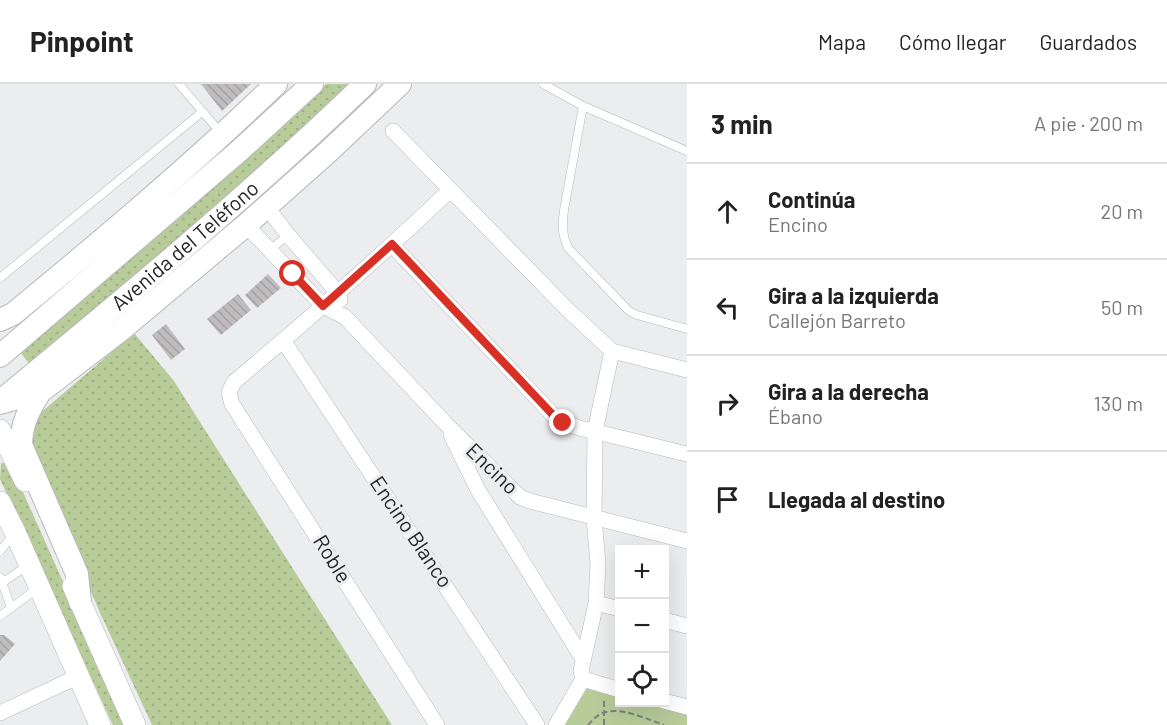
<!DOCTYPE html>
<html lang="es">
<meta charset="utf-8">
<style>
:root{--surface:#fff;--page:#f2f2f2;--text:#222;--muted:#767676;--line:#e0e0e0}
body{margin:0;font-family:Barlow,sans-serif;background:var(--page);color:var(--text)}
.controls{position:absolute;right:18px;bottom:18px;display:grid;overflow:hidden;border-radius:0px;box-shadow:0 6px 24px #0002}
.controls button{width:54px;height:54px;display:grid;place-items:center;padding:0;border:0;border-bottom:2px solid var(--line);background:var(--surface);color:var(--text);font:30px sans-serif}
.stop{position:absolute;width:18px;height:18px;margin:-14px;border:4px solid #d93025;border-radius:50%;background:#fff}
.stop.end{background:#d93025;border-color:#fff;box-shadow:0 2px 6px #0008}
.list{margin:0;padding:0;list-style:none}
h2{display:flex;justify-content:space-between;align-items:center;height:78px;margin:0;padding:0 24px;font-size:26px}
h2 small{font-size:20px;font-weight:400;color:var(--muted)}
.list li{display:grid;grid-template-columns:39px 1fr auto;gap:18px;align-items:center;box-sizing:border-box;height:96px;padding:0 24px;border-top:2px solid var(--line)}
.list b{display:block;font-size:22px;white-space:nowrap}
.list p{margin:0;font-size:20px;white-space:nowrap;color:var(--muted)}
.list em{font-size:20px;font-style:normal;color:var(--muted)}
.icon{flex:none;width:33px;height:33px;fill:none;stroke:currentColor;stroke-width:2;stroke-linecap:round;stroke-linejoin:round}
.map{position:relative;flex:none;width:687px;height:641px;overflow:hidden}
header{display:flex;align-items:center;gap:36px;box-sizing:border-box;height:84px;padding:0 30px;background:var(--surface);border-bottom:2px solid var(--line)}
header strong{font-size:28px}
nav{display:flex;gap:33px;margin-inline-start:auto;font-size:21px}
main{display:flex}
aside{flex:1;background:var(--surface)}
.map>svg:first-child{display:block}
.grass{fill:url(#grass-dots)}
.green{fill:#b8cc9a}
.building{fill:url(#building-back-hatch)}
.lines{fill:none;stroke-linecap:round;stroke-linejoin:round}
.lane-casing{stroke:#b6b8bb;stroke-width:9}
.street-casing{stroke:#b6b8bb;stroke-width:16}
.secondary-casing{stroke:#b6b8bb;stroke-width:22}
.primary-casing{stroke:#b6b8bb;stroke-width:24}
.path{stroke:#7f8081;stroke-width:2;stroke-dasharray:6 3;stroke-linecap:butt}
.lane{stroke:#fff;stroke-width:8}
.street{stroke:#fff;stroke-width:15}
.secondary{stroke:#fff;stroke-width:21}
.primary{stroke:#fff;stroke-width:22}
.route{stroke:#d93025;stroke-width:8}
.labels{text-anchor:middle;stroke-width:6;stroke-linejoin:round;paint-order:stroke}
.street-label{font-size:21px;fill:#242425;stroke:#ebedef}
</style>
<header>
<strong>Pinpoint</strong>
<nav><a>Mapa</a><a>Cómo llegar</a><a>Guardados</a></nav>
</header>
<main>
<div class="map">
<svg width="687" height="641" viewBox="0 0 687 641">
<defs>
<pattern id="grass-dots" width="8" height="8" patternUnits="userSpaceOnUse" patternTransform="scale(1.5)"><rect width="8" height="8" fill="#b8cc9a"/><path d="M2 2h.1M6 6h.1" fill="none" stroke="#9eaf85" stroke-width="1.8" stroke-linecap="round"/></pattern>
<pattern id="building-back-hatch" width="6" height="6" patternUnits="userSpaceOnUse" patternTransform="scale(1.5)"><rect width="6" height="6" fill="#bfbcbe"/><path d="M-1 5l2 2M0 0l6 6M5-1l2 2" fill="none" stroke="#a4a1a3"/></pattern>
</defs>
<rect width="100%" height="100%" fill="#ebedef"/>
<path class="grass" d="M326,0H354L271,77L32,283L20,268L295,31Z
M134,249L174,297L392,641H152L101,531L26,357L38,331Z
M1,379H10L127,641H113L0,395Z"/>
<path class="green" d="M587,604L619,612L620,618L645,619L687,629V641H565Z"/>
<path class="building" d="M201,0H251L222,27Z
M268,190L281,204L257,224L245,211Z
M238,210L251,226L221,251L207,235Z
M166,240L185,265L171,276L152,251Z
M0,551H4L15,560L0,577Z"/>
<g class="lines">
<defs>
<path id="lane" d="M179,0L220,48
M543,0L583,22L687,67
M583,22L564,126C562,141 562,151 568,164L629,227L637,231L687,245
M271,165L288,151
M0,194L202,28
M0,467L14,450
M0,493L11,523
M2,499L28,481
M0,532L38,504"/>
<path id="street" d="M393,47L568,226L612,267L687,286
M266,122L288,151L338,209L340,216
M246,141L323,222L345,233L446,340L520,413L530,417L687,457
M392,161L553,331C572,345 587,345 609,351C635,357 661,364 687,370
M283,256L537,641
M451,351L478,406L583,575
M596,519L620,525
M664,536L687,542
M583,595L581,587L596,519L598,480L594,434L595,347L612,267
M583,595L620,606
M664,617L687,623
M0,629L79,592
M437,641L232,320L229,308L234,298C308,236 380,173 450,106
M556,641L583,595"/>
<path id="secondary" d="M0,346L25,397
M0,418L15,448L100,641
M73,502L135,641"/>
<g id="primary">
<path d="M0,236L13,230C103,156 192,81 276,0"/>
<path d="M0,272L239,67L312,0"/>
<path d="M40,308C29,325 21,341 21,361L77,490L80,518"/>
<path id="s1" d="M3,315C127,213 250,111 365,0"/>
<path d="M0,319L40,308L122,245L246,141L328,68L400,0"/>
</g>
</defs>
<use href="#lane" class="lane-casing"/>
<use href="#street" class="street-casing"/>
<use href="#secondary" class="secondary-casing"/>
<use href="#primary" class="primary-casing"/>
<path class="path" d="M588,641C591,638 595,633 599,631C616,620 647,635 664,641
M604,641V614"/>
<use href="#lane" class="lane"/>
<use href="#street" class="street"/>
<use href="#secondary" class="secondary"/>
<use href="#primary" class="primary"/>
</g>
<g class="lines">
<path class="route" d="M293,190L323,222L392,160L553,331L563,339"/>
</g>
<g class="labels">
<g class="street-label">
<text dy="7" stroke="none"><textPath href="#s1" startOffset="238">Avenida del Teléfono</textPath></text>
<text transform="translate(492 385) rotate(44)" y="7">Encino</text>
<text transform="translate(411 448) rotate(56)" y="7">Encino Blanco</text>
<text transform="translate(332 475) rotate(58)" y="7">Roble</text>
</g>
</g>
</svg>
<div class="controls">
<button>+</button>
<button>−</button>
<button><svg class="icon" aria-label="locate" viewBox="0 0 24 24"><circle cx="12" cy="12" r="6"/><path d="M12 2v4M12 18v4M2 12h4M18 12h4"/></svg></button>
</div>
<div class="stop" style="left:293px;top:190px"></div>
<div class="stop end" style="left:563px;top:339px"></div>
</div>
<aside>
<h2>3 min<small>A pie · 200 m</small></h2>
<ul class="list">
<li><svg class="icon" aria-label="ahead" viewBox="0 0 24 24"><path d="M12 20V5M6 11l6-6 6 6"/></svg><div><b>Continúa</b><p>Encino</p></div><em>20 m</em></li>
<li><svg class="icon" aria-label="left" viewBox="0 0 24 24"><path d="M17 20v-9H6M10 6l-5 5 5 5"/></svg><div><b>Gira a la izquierda</b><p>Callejón Barreto</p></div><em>50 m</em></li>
<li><svg class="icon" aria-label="right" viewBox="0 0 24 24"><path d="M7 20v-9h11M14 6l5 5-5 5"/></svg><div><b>Gira a la derecha</b><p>Ébano</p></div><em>130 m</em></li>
<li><svg class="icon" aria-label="arrive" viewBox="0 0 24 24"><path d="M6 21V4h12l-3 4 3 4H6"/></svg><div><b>Llegada al destino</b></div></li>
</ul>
</aside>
</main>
